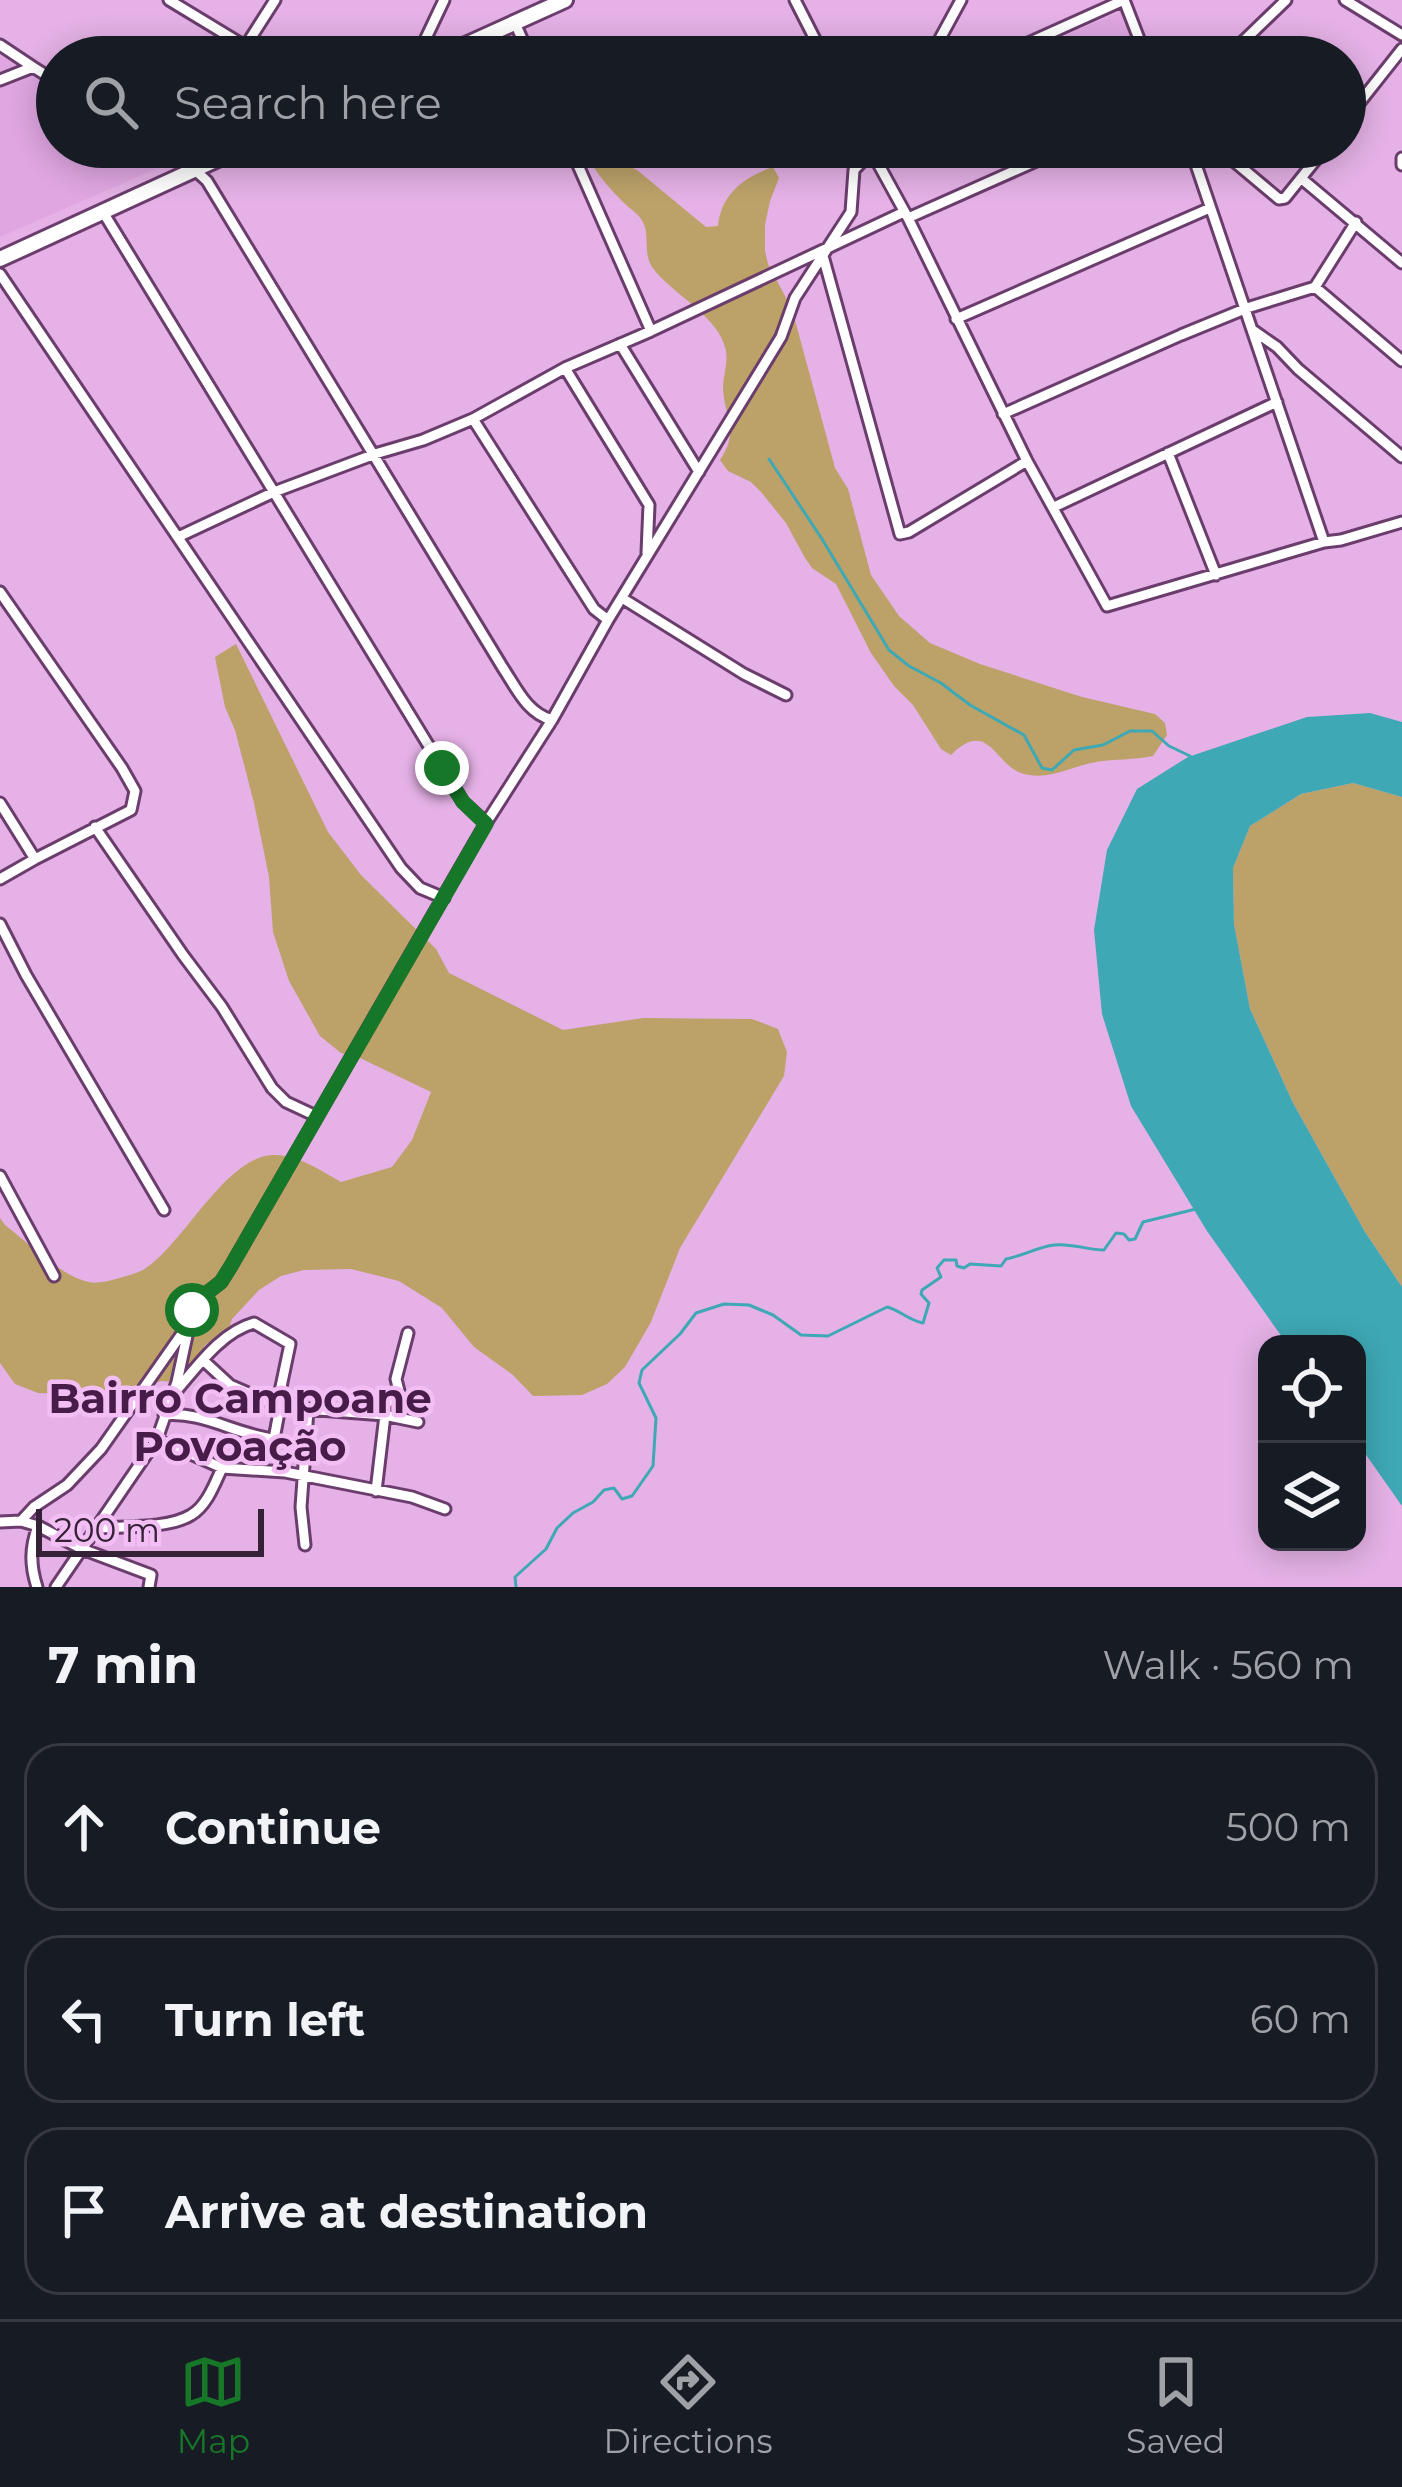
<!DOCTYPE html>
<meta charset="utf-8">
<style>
:root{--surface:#171b24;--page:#242831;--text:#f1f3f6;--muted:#9ea1a6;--line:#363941;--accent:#177728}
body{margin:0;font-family:Montserrat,sans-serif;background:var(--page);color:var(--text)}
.controls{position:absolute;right:36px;bottom:36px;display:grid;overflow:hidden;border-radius:24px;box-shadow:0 6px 30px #0003}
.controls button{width:108px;height:108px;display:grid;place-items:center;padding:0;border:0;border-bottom:3px solid var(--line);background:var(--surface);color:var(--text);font:60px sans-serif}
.scale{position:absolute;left:36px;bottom:30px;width:228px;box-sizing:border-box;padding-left:12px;border:6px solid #362236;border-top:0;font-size:33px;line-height:42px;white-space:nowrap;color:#362236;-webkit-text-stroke:9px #f2bef4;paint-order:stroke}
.stop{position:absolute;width:36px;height:36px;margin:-27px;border:9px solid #177728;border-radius:50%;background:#fff}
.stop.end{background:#177728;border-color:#fff;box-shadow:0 3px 12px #0008}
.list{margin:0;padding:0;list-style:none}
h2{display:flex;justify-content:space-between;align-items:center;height:156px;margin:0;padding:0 48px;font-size:51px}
h2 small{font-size:39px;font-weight:400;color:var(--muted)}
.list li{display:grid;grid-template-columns:78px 1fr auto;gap:36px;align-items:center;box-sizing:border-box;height:168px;margin:0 24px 24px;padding:0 24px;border:3px solid var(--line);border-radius:36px}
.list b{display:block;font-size:45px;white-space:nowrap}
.list em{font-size:39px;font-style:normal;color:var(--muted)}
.icon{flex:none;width:66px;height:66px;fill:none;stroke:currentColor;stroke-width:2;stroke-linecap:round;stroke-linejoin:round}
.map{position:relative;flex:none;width:1402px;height:1587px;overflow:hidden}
.search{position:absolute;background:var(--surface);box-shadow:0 6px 30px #0003;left:36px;right:36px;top:36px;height:132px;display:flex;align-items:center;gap:30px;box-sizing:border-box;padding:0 42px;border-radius:66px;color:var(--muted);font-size:45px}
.sheet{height:732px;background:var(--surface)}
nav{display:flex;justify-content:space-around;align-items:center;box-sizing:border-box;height:168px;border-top:3px solid var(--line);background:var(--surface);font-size:33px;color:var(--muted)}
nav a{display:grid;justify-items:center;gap:6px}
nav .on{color:var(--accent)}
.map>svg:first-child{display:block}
.built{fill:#dfa6e1}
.green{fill:#bca269}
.water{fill:#3ea8b4}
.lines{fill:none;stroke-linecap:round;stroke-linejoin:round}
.stream{stroke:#3ea8b4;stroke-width:3}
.minor-casing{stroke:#6a3d6c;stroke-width:15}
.primary-casing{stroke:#6a3d6c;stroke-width:20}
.minor{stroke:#fff;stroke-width:9}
.primary{stroke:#fff;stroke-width:14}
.route{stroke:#177728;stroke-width:15}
.labels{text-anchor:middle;stroke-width:9;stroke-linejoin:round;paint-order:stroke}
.neighbourhood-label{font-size:42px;font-weight:bold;fill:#471c49;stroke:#f2bef4}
</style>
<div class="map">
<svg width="1402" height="1587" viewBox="0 0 1402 1587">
<rect width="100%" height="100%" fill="#e5b1e6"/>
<path class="built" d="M1122,11L1138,54L1130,57H1051L1045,44Z
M0,55L57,90V147H149L169,163L0,237Z"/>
<path class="green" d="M599,152L637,170L706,227L718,226C721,194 744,177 773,167L779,178L770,201L765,225V251L768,264L792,309L835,468L848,489L871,575L899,616L930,643L980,664L1082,697L1155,714L1165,723L1167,735L1153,756C1134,760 1114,759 1096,762C1071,766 1048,782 1021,773C995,764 988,718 951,755L941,749L913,705L894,686L871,653L836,584L812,568L805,558L786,523L761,492L751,482L728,471L720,460C740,429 725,420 723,389C723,376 728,364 726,351C720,316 671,294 652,267C643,253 650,236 643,222C639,214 630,209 623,202C610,189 597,174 588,158Z
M236,644L328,832L361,875L436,949L449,973L563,1030L643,1018L752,1019L778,1029L787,1052L784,1076L680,1248L651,1322L625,1367L607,1384L582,1395L533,1396L513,1375L474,1347L442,1308L399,1281L351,1269L304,1270L281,1276L259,1290L232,1319L229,1328L204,1346L203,1360L185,1368L177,1382L161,1381L114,1395L38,1393L15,1384L0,1363V1218L5,1225C27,1242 62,1277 89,1282C97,1284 108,1281 116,1279C125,1276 135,1274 143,1270C182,1247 224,1158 272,1155C297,1154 320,1170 341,1182L392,1167L412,1140L431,1092L360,1058L341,1053L320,1036L289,981L273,932L269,877L254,803L235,730L225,707L215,657Z
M1353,783L1402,797V1287L1365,1232L1293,1103L1250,1009L1234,924L1233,868L1250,826L1301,794Z"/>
<path class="water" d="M1370,713L1402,722V797L1353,783L1301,794L1250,826L1233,868L1234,924L1250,1009L1293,1103L1365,1232L1402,1287V1506L1357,1442V1344H1287L1207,1231L1131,1106L1102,1014L1094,930L1107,850L1137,789L1188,757L1307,717Z"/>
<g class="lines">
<path class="stream" d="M769,459L822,539L889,650L909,666L941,683L970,705L1024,735L1042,768L1052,770L1074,750L1103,745L1130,731H1152L1169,746L1190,756
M516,1587L515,1577L546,1549L557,1528L573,1513L593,1502L604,1490L614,1488L622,1499L632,1496L653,1466L656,1418L639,1383L642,1370L680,1334L696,1313L724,1304L749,1305L773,1315L801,1335L828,1336L887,1307C900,1310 908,1320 923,1323L929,1303L921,1294L922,1290L941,1277L937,1268L944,1260H956L957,1266L964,1268L970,1264L1001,1266L1006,1259C1022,1256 1038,1247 1054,1245C1071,1243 1088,1250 1104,1250L1116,1233L1124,1234L1129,1240L1135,1239L1143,1222L1196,1209"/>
<defs>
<path id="minor" d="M169,0L263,57
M795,0L824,57
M1124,0L1146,57
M1345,0L1402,35
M515,23L530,57
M0,45L33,67
M245,47L275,0
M417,57L444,0
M930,57L961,0
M997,57L1124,0
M1227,57L1286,0
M0,80L33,67L57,82
M1345,121L1402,49
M159,147L195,170L207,181L503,668C517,689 527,713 552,720
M570,147L651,331
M869,147L908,218L1027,461L1107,606L1324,542L1341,540L1402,522
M1190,147L1324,542
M1217,147L1279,199L1285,198L1326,147
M1402,158V165
M1302,179L1402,263
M103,212L463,802L486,823
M908,218L1068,147
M823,256L900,534L909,532L1027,461
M0,274L401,868L420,888L444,898
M1315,287L1402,361
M956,319L1210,208
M1254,331L1277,347L1298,369L1402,457
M620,344L699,472
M565,368L649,505L647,553
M1003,414L1181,335L1247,308L1315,287L1356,222
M473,419L594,609L608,620
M1168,453L1216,575
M1054,507L1277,402
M178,537L274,492L375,454L423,440L473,419L565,368L651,331L904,212
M0,592L122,768L135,791L131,810L35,859L0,803
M622,598L744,674L786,695
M95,827L183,955L222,1007L272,1088L286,1102L316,1116
M0,879L35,859
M0,924L26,975L164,1210
M0,1176L54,1276
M203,1360L230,1385L280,1407L384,1415L418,1422
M176,1391C197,1367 221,1332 254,1323L290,1344L277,1406
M376,1414L399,1391L396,1379L408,1333
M164,1415C203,1411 237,1435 274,1439L280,1407
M157,1439L222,1468L285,1472L412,1497L445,1509
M376,1491L385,1415
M21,1521L38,1526L82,1549L151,1575L149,1587
M0,1522L21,1521L34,1507L67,1485L101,1449L188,1325
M97,1528C124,1526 168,1529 191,1515C207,1506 215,1483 222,1468
M305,1545L301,1507L308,1410
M37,1587C30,1565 30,1548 38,1526
M56,1587L157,1439L177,1382L194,1303L221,1282L231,1266L486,823L552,720L608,620L781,337L795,298L851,212L854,170L876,147"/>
<path id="primary" d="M439,57L565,0
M0,259L244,147"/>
</defs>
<use href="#minor" class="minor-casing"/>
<use href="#primary" class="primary-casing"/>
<use href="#minor" class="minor"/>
<use href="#primary" class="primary"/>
</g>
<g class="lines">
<path class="route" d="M192,1310L194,1303L221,1282L231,1266L486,824L463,802L442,768"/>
</g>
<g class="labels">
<g class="neighbourhood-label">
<text x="240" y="1413">Bairro Campoane<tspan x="240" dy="48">Povoação</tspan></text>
</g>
</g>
</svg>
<div class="controls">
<button><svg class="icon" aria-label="locate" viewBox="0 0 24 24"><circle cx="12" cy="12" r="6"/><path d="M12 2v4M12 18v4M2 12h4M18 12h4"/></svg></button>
<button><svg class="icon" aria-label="layers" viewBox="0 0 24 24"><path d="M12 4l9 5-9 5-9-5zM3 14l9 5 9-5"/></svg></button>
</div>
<div class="scale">200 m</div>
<div class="stop" style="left:192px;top:1310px"></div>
<div class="stop end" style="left:442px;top:768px"></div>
<div class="search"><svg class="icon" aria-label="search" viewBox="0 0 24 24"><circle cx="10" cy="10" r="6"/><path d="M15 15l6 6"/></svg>Search here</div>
</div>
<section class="sheet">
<h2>7 min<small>Walk · 560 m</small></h2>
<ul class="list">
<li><svg class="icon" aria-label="ahead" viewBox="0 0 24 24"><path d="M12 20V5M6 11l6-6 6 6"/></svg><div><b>Continue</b></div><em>500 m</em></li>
<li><svg class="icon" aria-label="left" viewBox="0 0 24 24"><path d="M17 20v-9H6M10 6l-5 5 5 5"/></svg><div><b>Turn left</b></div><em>60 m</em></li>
<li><svg class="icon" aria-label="arrive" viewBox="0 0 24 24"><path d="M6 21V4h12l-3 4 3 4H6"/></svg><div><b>Arrive at destination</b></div></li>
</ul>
</section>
<nav>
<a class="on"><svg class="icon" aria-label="map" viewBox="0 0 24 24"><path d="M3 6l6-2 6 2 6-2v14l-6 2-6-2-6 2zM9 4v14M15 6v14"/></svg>Map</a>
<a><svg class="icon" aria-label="directions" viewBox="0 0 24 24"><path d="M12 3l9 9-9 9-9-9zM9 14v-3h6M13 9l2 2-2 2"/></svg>Directions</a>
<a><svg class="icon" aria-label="saved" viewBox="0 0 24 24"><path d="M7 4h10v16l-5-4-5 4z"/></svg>Saved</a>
</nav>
